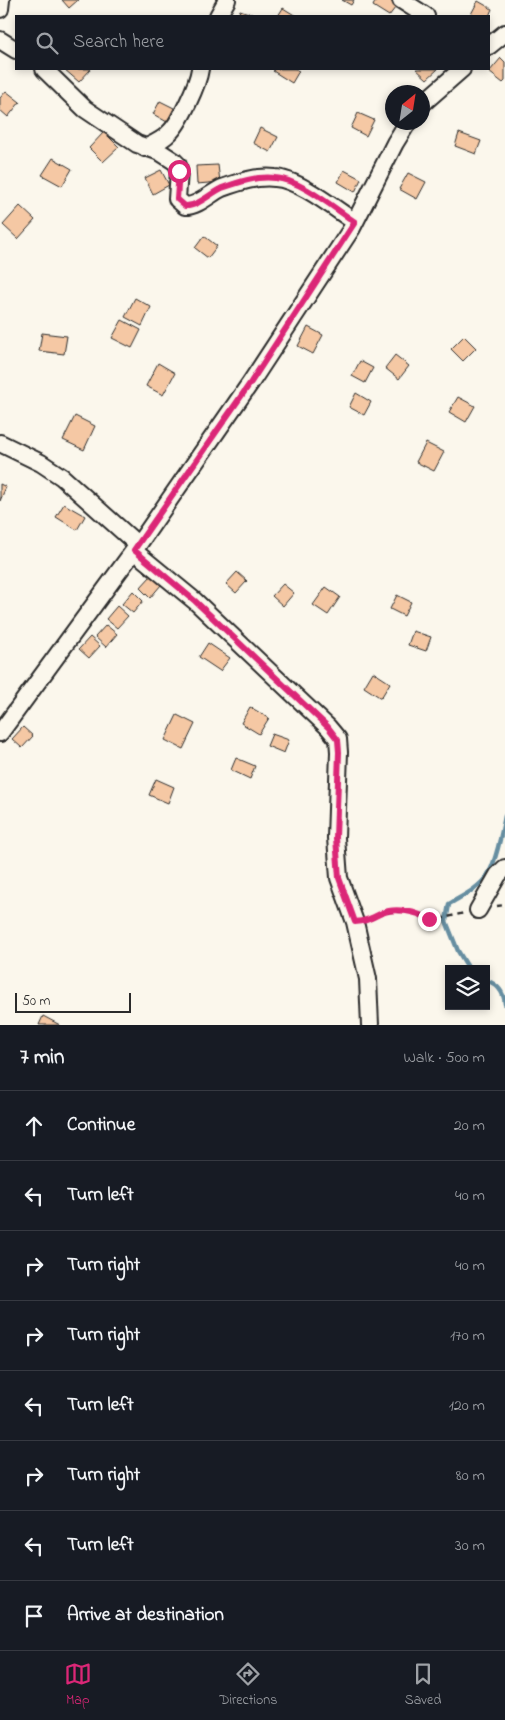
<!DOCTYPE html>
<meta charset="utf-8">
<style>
:root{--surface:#171b24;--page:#20242c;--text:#f1f3f6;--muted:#9ea1a6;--line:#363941;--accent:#db2777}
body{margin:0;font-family:"Indie Flower",sans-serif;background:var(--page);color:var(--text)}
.controls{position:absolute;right:15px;bottom:15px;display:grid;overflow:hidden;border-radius:0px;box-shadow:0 2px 8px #0003}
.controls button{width:45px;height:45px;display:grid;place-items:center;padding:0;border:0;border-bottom:1px solid var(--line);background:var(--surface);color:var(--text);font:25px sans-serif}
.compass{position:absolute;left:385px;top:85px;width:45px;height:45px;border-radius:50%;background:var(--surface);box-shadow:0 2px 8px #0003;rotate:30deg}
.scale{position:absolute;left:15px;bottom:12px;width:116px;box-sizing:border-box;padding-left:5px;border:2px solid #2b2b2b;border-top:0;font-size:14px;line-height:18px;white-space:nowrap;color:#2b2b2b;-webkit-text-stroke:4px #fbf7ec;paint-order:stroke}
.stop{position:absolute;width:15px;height:15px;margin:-11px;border:4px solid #db2777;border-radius:50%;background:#fff}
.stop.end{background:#db2777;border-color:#fff;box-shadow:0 1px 5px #0008}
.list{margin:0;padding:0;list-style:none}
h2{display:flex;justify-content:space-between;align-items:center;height:65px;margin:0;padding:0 20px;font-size:21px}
h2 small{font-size:16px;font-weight:400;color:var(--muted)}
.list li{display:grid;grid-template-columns:32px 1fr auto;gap:15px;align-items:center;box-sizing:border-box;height:70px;padding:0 20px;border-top:1px solid var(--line)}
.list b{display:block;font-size:19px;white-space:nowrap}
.list em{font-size:16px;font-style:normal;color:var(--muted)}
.icon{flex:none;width:28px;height:28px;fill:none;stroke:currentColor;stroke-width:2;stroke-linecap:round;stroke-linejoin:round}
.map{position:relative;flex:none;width:505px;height:1025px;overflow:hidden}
.search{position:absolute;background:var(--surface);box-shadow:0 2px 8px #0003;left:15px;right:15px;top:15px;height:55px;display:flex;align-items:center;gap:12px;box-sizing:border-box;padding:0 18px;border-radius:0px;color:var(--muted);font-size:19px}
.sheet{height:625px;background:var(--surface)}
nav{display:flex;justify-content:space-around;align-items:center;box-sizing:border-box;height:70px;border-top:1px solid var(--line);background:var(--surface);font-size:14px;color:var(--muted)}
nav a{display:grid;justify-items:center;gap:2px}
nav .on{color:var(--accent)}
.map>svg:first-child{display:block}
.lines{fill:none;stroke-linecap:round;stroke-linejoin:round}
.stream{stroke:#668ea1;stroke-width:4.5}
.building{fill:#f5c8a4;stroke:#2b2b2b}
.minor-casing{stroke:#2b2b2b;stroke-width:20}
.path{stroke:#2b2b2b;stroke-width:2.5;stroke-dasharray:5 4;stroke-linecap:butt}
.minor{stroke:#fbf7ec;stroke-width:16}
.route{stroke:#db2777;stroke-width:6}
</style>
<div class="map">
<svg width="505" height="1025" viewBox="0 0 505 1025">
<rect width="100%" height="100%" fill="#fbf7ec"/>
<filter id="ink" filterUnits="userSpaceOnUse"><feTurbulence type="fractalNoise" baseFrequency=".02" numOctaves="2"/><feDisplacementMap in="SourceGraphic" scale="10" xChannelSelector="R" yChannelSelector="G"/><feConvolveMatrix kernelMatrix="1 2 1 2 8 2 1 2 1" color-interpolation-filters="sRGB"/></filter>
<g filter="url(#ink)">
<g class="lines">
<path class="stream" d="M469,969L458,951L446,921L449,904C462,896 478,889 487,876C496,864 502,831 505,816
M486,980C497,984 504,992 505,1004"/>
</g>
<path class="building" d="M62,0H78L69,8Z
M342,0H354L351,5Z
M376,0H392L398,4L389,16L373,6Z
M478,1L492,9L489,16H470Z
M283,8L296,16H278Z
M240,10L257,16H238Z
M501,58L505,62V81L503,83L489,72Z
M64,69H91L79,82Z
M275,69H295L299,71L292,83L273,71Z
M416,69H438L427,79Z
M6,91L20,102L8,117L0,110V98Z
M160,101L174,108L167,122L153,114Z
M358,113L374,120L366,136L351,128Z
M260,128L278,137L270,152L253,143Z
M104,132L119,147L103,162L89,148Z
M459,133L481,141L476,154L455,146Z
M53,158L72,169L62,186L42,175Z
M218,165L220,182L197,184L196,166Z
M161,170L169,185L153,194L145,178Z
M344,170L361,179L355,192L338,182Z
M408,173L426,182L417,199L399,189Z
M20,206L35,220L18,239L3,225Z
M204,236L217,246L208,258L195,248Z
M135,298L151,307L142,326L125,317Z
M122,320L141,330L132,348L112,338Z
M308,327L323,335L313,354L298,346Z
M42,333L67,336L64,354L39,351Z
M464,336L476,348L463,361L451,349Z
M395,355L409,366L399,379L385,368Z
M360,361L373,368L365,383L352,376Z
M158,363L175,373L163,395L146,386Z
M356,393L371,402L364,415L349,407Z
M458,397L475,406L466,422L449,412Z
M75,416L95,426L84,450L63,440Z
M426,443L444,452L434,471L416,462Z
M0,484L6,487L0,501Z
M64,504L85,516L77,530L56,517Z
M237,572L247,581L236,593L226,584Z
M151,576L161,585L150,598L140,588Z
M283,584L294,593L283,606L272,596Z
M326,587L340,597L328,615L313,605Z
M133,591L143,601L133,613L122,604Z
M397,595L411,602L404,616L390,609Z
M117,606L128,616L117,628L106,619Z
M106,625L117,634L106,647L95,637Z
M413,631L431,637L426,651L408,645Z
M90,637L100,646L89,658L79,649Z
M208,643L230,658L220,671L199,657Z
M373,672L390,683L381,698L364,687Z
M250,707L269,718L259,734L241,723Z
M177,715L195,724L183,749L165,740Z
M23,727L33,736L22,748L12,739Z
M272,734L289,740L284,753L267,746Z
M236,758L255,766L250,779L231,770Z
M156,779L174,787L168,803L149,795Z
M43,1016L60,1025H39Z"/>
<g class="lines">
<defs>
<path id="minor" d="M401,0L426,16
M0,9L1,0
M218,16L227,0
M0,40L16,50
M489,46L505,33
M44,69L85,109L137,144L160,152L174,161L178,165L179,171L177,199L185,206C197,207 211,193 222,188C239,182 256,176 275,178C298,179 334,208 355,222
M422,104L462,69
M145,148C153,144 163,140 169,133C180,123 198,84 200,69
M0,443L41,463L62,477L138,545
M134,551L195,601L328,727L338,739L339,752L336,838L339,878L355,922L368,979L370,1025
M0,733L138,545L251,382L352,228L395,143L408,122
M478,910L498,875L505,868"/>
</defs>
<use href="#minor" class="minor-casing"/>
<path class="path" d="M497,906L505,905
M371,919L382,913L395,911L411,912L435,920L464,913"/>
<use href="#minor" class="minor"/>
</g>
</g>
<g class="lines" filter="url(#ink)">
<path class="route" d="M179,171L177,199L185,206C197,207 211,193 222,188C239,182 256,176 275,178C299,179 334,208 355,222L251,382L134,550L195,601L328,727L338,740L339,752L336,838L339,878L355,922C367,921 371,918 382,913C396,907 417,912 429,919"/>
</g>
</svg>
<div class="controls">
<button><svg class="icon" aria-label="layers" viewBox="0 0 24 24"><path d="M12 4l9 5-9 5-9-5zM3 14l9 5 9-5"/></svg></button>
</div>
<svg class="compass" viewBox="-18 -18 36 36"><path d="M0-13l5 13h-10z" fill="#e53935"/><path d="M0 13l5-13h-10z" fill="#9ea1a6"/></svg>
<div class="scale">50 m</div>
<div class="stop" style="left:179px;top:171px"></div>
<div class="stop end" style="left:429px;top:919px"></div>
<div class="search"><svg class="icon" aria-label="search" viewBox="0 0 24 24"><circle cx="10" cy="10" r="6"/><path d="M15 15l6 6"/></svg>Search here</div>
</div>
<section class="sheet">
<h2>7 min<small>Walk · 500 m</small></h2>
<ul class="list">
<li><svg class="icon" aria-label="ahead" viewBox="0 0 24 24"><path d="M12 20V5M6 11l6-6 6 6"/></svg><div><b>Continue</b></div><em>20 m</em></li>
<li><svg class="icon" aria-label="left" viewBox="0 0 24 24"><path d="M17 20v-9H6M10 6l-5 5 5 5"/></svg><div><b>Turn left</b></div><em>40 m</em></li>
<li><svg class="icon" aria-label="right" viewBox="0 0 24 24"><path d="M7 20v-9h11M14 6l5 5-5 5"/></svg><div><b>Turn right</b></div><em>40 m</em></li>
<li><svg class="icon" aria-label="right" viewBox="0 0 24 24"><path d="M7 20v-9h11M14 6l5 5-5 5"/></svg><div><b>Turn right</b></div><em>170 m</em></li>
<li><svg class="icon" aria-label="left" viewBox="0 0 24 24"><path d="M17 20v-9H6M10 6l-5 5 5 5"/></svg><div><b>Turn left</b></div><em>120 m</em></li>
<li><svg class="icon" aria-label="right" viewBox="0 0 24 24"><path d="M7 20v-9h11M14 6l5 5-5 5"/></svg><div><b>Turn right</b></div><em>80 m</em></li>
<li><svg class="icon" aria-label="left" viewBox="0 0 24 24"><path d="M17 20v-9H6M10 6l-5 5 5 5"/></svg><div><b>Turn left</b></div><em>30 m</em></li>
<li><svg class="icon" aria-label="arrive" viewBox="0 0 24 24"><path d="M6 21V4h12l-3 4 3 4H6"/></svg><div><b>Arrive at destination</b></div></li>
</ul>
</section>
<nav>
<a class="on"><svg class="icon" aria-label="map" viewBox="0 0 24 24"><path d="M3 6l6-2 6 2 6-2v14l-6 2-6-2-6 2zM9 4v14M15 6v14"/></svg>Map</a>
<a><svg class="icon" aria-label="directions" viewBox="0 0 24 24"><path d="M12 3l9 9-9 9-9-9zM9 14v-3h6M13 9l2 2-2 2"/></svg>Directions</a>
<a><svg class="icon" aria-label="saved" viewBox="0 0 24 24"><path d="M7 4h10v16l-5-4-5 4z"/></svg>Saved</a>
</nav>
